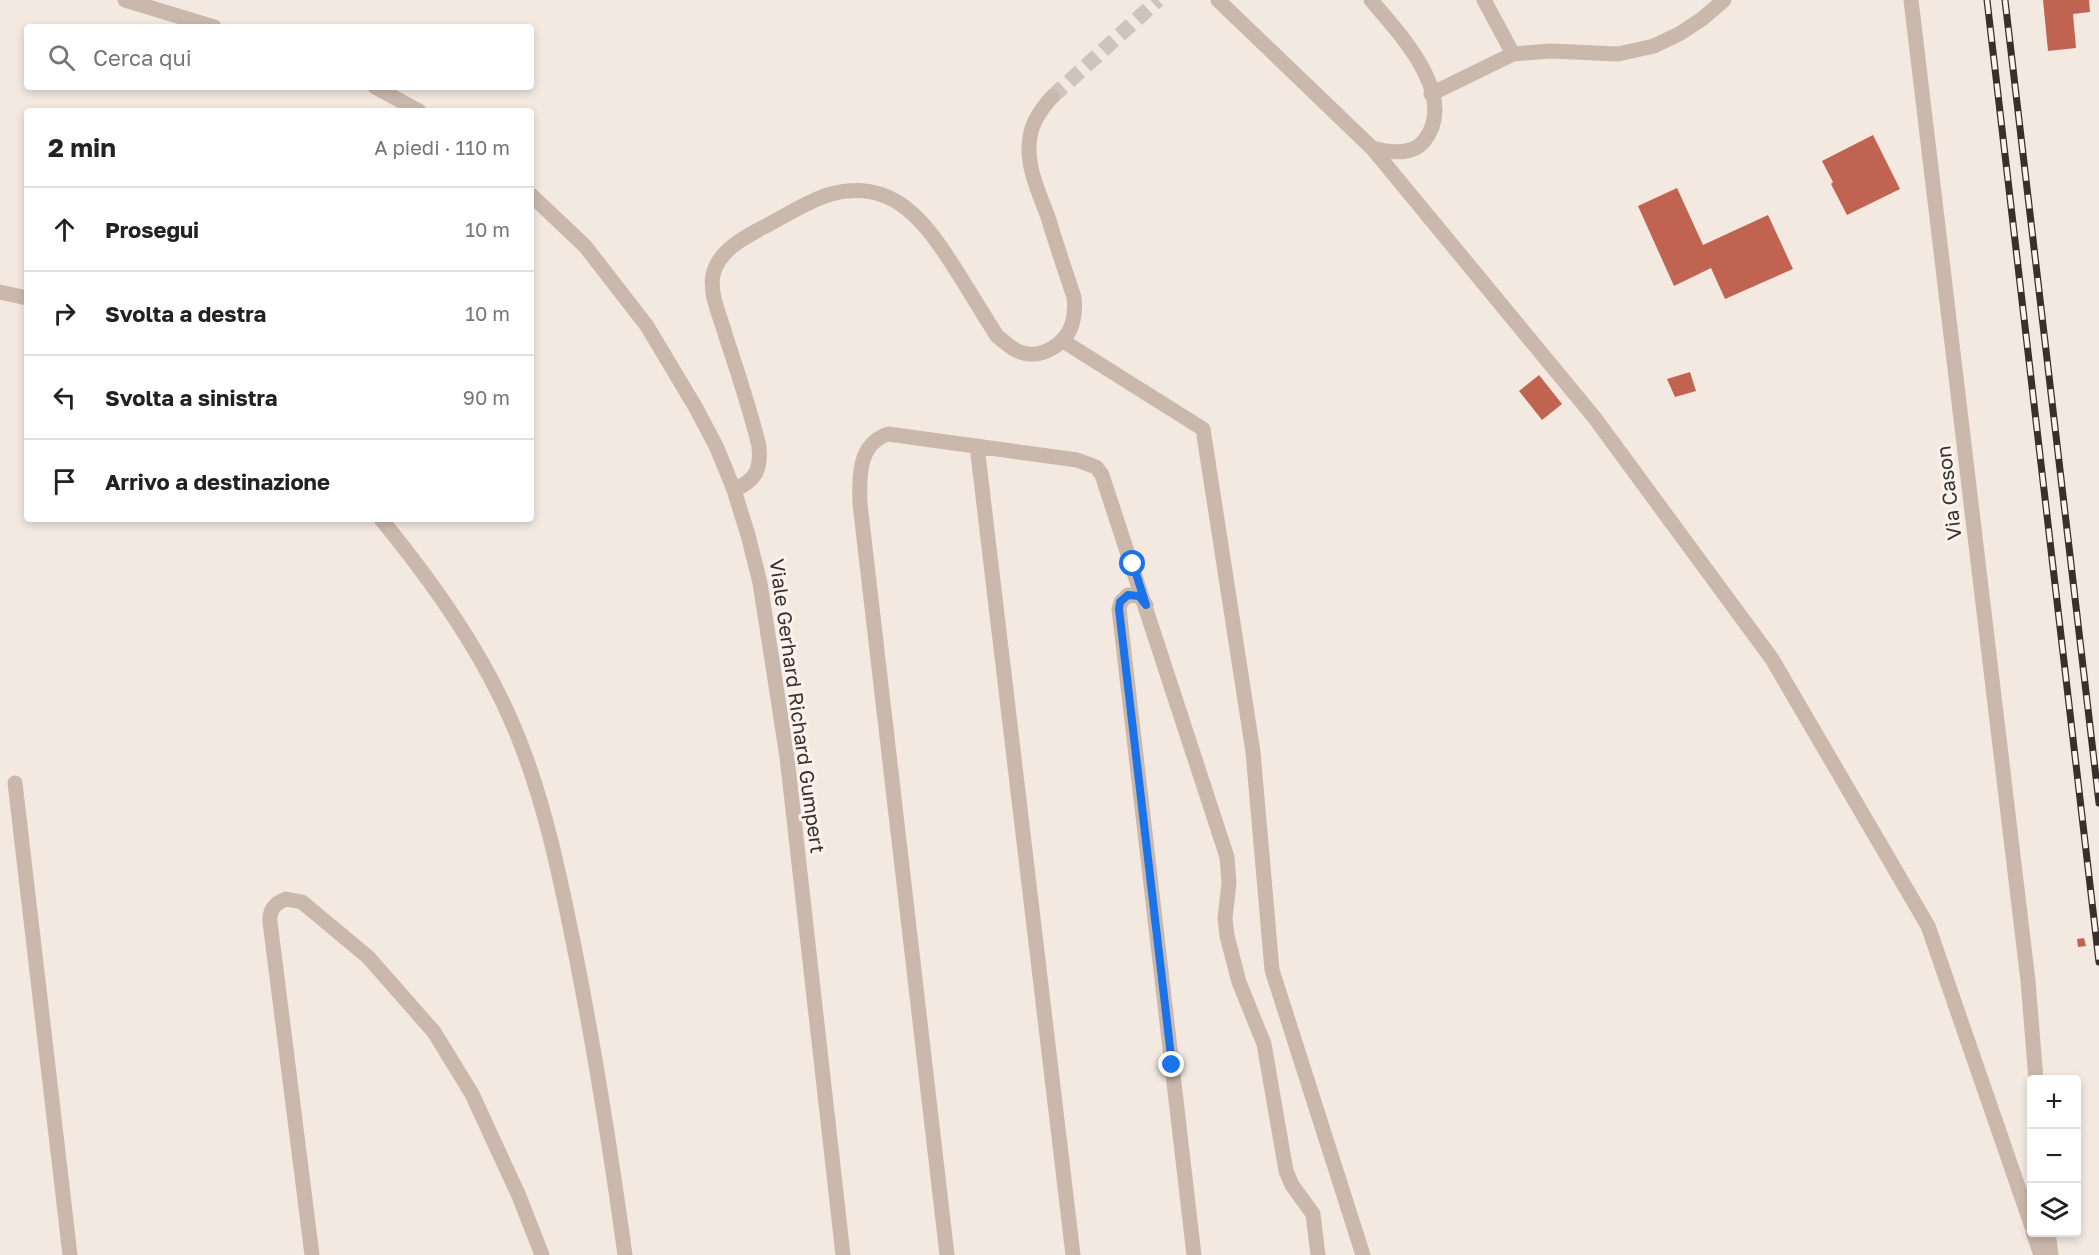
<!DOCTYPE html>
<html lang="it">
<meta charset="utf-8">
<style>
:root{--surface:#fff;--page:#f6f6f6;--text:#222;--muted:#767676;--line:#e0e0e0}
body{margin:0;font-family:"Golos Text",sans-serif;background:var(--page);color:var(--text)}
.controls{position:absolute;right:18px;bottom:18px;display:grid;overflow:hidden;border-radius:6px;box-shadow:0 3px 9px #0003}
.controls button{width:54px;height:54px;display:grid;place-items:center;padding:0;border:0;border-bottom:2px solid var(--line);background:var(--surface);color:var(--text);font:30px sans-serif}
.stop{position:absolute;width:18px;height:18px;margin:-14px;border:4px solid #1a73e8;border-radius:50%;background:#fff}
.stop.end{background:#1a73e8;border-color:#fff;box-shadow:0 2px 6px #0008}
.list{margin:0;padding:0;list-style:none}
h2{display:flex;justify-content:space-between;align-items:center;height:78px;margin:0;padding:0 24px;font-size:26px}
h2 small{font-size:20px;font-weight:400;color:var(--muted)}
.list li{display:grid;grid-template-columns:39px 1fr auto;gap:18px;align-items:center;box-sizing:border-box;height:84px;padding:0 24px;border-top:2px solid var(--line)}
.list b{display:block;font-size:22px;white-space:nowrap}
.list em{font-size:20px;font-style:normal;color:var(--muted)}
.icon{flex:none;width:33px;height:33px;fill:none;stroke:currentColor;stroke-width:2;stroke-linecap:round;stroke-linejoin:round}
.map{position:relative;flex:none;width:2099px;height:1255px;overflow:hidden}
.search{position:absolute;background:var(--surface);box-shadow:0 3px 9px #0003;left:24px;top:24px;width:510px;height:66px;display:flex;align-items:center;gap:15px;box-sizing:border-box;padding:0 21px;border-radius:6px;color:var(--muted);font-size:22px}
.panel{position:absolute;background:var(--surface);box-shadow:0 3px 9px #0003;left:24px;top:108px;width:510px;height:414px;border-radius:6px}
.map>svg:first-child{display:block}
.building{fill:#c16351}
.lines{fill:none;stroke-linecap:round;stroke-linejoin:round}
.minor-tunnel{stroke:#cec4bd;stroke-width:15;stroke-dasharray:15 8;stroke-linecap:butt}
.minor{stroke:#cbb8ad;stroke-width:15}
.rail-casing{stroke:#392f2b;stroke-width:7}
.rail{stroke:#faf3ee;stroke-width:4.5;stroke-dasharray:14;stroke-linecap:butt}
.route{stroke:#1a73e8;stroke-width:8}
.labels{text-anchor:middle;stroke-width:6;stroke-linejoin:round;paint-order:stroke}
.street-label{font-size:20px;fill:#392f2b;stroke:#faf3ee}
</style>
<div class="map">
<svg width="2099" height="1255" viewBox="0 0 2099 1255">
<rect width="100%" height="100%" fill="#f3e9e1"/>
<path class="building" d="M2043,0H2089L2090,12L2073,14L2076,48L2048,51Z
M1873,135L1900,189L1847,215L1831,184L1833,182L1822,161Z
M1677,188L1703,245L1768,215L1793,269L1725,299L1711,268L1674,286L1638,206Z
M1690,372L1696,391L1675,397L1667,379Z
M1539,375L1562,404L1542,420L1519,391Z
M2084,938L2086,946L2078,947L2077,939Z"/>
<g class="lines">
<path class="minor-tunnel" d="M1052,97L1158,0"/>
<path class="minor" d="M125,0L214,27
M1218,0L1372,148C1387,152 1412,156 1424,141C1460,96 1398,32 1371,0
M1484,0L1513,54
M1911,0L2028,981L2036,1080
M375,87L419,111
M1431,94L1513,54L1550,51L1618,54L1654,46L1679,34L1702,19L1724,0
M1372,148L1594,417L1772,659L1928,926L2032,1227
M531,195L585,246L647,326L696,408L717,448L734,490L748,535L760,583L787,757L843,1255
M0,292L27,298
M1063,341L1203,429L1253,752L1272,970L1363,1255
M977,446L1073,1255
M734,490C756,480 761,470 759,446C750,409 738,373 726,337C721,318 709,294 713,275C719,247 752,234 773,222C792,212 810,200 831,194C894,177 926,223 956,270C970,292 983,314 997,336C1004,341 1011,349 1020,352C1041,360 1066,344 1072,324C1075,315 1075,306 1074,297C1065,270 1056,244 1048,217C1039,193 1025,164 1030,137C1032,122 1042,108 1052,97
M381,519C434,584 484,654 516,732C545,802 560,877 575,951C595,1052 611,1153 625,1255
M1146,605L1139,596L1128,595L1121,602L1119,609L1194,1255
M15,783L70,1255
M2033,1232L2041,1255
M2048,1232L2051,1255
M312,1255L270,922C269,910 275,903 286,899L302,902L368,957L434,1032L472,1094L519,1196L542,1255
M947,1255L860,504C859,477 858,444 888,434L1077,460L1096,467L1102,475L1227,857L1229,883L1225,918L1227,936L1239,982L1264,1044L1286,1171L1292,1185L1313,1214L1318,1255"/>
<defs>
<path id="rail" d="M1987,0L2099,962
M2005,0L2099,803"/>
</defs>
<use href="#rail" class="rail-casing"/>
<use href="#rail" class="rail"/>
</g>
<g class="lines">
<path class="route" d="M1133,564L1146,605L1139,596L1128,595L1120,602L1119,609L1172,1065"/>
</g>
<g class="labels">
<g class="street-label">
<text transform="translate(1949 493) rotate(-97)" y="7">Via Cason</text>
<text transform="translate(797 706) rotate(82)" y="7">Viale Gerhard Richard Gumpert</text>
</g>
</g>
</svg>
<div class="controls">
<button>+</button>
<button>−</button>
<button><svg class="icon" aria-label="layers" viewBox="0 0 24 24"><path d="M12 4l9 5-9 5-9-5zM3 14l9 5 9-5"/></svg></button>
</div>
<div class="stop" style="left:1133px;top:564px"></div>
<div class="stop end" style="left:1172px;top:1065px"></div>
<div class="search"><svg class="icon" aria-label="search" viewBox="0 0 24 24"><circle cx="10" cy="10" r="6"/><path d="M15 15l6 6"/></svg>Cerca qui</div>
<section class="panel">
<h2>2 min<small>A piedi · 110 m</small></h2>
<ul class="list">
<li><svg class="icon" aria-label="ahead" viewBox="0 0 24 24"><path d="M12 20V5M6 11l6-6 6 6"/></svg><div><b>Prosegui</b></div><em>10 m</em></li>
<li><svg class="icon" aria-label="right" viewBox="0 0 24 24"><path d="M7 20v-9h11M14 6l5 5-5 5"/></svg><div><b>Svolta a destra</b></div><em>10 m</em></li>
<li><svg class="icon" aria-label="left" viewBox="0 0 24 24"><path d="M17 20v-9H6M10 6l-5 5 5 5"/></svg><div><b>Svolta a sinistra</b></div><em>90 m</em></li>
<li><svg class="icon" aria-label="arrive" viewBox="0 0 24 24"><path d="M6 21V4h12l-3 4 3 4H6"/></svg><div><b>Arrivo a destinazione</b></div></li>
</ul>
</section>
</div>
